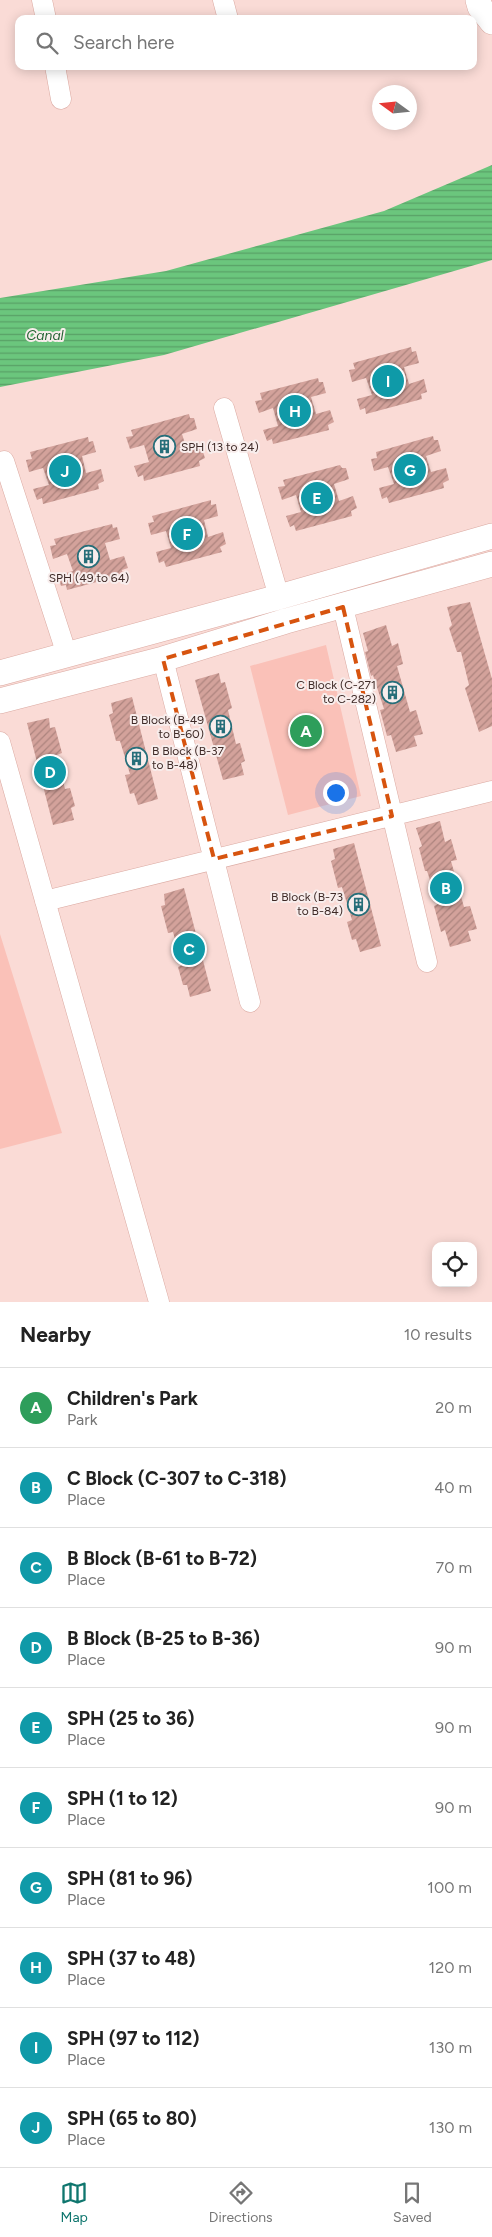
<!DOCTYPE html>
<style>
:root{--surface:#fff;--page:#f6f6f6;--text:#222;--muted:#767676;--line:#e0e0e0;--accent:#0f766e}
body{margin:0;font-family:Figtree,sans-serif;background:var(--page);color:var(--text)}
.controls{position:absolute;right:15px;bottom:15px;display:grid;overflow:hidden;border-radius:10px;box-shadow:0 2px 12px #0003}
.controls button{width:45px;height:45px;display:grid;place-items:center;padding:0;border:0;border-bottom:1px solid var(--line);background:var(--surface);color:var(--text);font:25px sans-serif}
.compass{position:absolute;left:372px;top:85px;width:45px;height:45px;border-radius:50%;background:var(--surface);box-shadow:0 2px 12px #0003;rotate:285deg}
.you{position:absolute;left:335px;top:792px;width:18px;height:18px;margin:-12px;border:4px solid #fff;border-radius:50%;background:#1a73e8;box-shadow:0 0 0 8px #1a73e833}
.badge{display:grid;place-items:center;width:32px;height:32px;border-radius:50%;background:var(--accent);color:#fff;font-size:16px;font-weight:700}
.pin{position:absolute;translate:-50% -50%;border:2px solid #fff;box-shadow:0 1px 5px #0006}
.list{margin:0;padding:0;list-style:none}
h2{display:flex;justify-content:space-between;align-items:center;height:65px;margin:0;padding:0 20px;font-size:21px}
h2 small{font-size:16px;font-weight:400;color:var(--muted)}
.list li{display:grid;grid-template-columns:32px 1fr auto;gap:15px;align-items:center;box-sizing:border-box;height:80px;padding:0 20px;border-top:1px solid var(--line)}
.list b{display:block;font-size:19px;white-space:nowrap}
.list p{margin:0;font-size:16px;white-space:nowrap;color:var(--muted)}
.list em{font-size:16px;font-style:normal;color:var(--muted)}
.icon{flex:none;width:28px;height:28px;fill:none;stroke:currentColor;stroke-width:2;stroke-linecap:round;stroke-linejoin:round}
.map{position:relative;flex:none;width:492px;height:1302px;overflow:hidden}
.search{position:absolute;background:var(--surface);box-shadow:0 2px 12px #0003;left:15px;right:15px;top:15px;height:55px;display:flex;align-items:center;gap:12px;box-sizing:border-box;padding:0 18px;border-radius:10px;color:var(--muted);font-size:19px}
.sheet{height:865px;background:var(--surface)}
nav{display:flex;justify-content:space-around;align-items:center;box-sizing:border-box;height:70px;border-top:1px solid var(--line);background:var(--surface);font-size:14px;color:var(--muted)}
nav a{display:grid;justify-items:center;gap:2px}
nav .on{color:var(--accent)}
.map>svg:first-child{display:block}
.green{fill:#fac1b8}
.water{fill:url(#water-rules)}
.building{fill:url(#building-hatch)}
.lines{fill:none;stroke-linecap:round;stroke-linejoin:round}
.minor-casing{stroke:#dbaaa2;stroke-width:21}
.tertiary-casing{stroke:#dbaaa2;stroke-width:26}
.minor{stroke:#fff;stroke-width:20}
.tertiary{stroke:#fff;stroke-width:25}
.marked{fill:none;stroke:#d7540f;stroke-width:4;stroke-dasharray:10 6;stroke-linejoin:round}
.labels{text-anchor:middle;stroke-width:4;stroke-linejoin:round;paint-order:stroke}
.poi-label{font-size:12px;fill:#3e2a27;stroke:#f8edec;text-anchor:end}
.water-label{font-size:14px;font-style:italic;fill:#256334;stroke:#f8edec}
</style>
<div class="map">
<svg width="492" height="1302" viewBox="0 0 492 1302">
<defs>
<pattern id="water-rules" width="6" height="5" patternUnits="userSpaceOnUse" patternTransform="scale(1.25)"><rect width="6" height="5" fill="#6bc67d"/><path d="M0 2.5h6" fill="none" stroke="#59a166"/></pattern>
<pattern id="building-hatch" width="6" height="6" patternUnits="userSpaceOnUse" patternTransform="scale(1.25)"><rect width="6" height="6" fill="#d3a29b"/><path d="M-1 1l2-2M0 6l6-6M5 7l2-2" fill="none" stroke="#ad847e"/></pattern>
</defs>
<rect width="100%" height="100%" fill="#fadbd6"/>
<path class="green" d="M326,645L361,796L288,815L250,666Z
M0,934L62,1133L0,1149Z"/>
<path class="water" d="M492,165V260L164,355L0,387V298L166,271L384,211Z"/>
<path class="building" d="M411,347L412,352L416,351L419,363L404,367L409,384L424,379L427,392L421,394L422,399L366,414L365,408L360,410L357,399L372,395L366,378L352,382L349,370L355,369L353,363Z
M318,378L319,382H323L326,393L311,397L316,414L330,410L334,422L328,425L329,430L273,444L272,439L267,441L263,430L278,426L273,408L259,413L255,401L262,400L260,393Z
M189,414L190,418H194L197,429L182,434L187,450L201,446L205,458L199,461L200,466L144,481L143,475L138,477L134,466L149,462L144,445L130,449L126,437L133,436L131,430Z
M433,436L434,440H438L441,451L426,456L431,472L446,468L449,480L443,483L444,488L389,503L387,497L382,499L379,488L394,484L388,467L374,471L371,459L377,458L376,452Z
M88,437L89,442L93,441L96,452L82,456L86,473L101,469L104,481L98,484L99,489L43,504L42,498L37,500L33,489L49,485L43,468L29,472L26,460L32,459L30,452Z
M340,465L342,468H346L349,479L334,484L339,501L353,496L357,508L351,511L352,516L296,531L294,525L290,527L286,516L301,512L296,495L282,500L278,487L285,486L283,480Z
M211,500V505L216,504L218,516L204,520L208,537L223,532L226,544L220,547L222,552L166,567L164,561L159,563L156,552L171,548L166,531L151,535L148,523L154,522L152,516Z
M112,524L113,528L117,527L120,539L105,543L110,560L124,556L128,568L122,570L123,575L67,590L66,585L61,586L58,575L73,571L67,554L53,559L50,546L56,545L54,539Z
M470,602L492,679V726L479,732L465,688L469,685L461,652H457L449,628L452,625L447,607Z
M386,625L392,646L398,643L403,664L397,666L410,712L416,710L423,734L414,736L417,746L396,752L391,735L387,736L380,710L384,709L373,675L371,676L365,652L368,651L363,633Z
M219,673L221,683L225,682L232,708L228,710L236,744L240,743L245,761L241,763L244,775L223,780L195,680Z
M132,697L158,799L138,805L134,793L130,794L125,775L130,774L120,741H116L109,715L113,713L111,703Z
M49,718L50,728L55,727L62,753L57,755L65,789L70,788L75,806L71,808L74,820L53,825L27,723Z
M440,821L445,842L451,839L457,860L451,861L464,907L470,906L477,929L468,931L471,941L450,947L445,930L441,932L434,906L438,904L427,871H425L419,848L422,846L416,828Z
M354,843L381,946L360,952L356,939L352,940L347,922L352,920L342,887L338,888L331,861L335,859L333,849Z
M184,888L211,991L190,997L187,985H183L178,967L182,965L173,932L168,933L161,906L165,905L164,894Z"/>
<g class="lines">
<defs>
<path id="minor" d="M42,0L46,19
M223,0L228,19
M55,66L61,99
M224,408L279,597
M4,461L67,655
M343,607L427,962
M163,659L250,1002
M0,742L159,1302
M45,901L492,791"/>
<path id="tertiary" d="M478,0L480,7L492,22
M0,673L279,597L492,536
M0,701L163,659L286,621L492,564"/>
</defs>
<use href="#minor" class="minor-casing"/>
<use href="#tertiary" class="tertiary-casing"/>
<use href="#minor" class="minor"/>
<use href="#tertiary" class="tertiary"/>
</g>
<path class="marked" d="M343,607L392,816L214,859L163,659Z"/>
<defs>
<symbol id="building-ring" viewBox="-11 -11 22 22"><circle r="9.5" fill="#f8edec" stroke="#266e79" stroke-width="1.5"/><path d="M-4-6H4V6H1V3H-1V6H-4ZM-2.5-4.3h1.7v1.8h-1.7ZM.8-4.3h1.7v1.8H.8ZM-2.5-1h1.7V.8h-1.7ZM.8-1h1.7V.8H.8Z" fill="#266e79"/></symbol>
</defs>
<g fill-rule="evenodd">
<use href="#building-ring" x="152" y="434" width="25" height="25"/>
<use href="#building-ring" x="76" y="544" width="25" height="25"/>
<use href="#building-ring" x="380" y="680" width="25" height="25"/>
<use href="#building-ring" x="208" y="714" width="25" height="25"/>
<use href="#building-ring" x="124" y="746" width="25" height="25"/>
<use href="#building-ring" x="346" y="892" width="25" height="25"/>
</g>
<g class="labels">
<g class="poi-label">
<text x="181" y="451" text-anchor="start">SPH (13 to 24)</text>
<text x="89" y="582" text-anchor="middle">SPH (49 to 64)</text>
<text x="376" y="689">C Block (C-271<tspan x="376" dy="14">to C-282)</tspan></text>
<text x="204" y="724">B Block (B-49<tspan x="204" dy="14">to B-60)</tspan></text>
<text x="152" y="755" text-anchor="start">B Block (B-37<tspan x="152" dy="14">to B-48)</tspan></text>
<text x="343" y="901">B Block (B-73<tspan x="343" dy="14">to B-84)</tspan></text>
</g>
<g class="water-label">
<text x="45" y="340">Canal</text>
</g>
</g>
</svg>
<div class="controls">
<button><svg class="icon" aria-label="locate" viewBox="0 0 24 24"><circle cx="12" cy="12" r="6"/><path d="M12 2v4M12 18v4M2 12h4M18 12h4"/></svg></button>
</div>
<svg class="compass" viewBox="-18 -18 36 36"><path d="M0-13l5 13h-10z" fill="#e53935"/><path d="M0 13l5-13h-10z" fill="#767676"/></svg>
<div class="you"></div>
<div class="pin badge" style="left:306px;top:731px;background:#2e9e5b">A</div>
<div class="pin badge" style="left:446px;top:888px;background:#0f9aa8">B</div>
<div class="pin badge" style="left:189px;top:949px;background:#0f9aa8">C</div>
<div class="pin badge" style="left:50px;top:772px;background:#0f9aa8">D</div>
<div class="pin badge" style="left:317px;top:498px;background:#0f9aa8">E</div>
<div class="pin badge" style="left:187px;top:534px;background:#0f9aa8">F</div>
<div class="pin badge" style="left:410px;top:470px;background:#0f9aa8">G</div>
<div class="pin badge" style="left:295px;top:411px;background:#0f9aa8">H</div>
<div class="pin badge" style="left:388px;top:381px;background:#0f9aa8">I</div>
<div class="pin badge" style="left:65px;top:471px;background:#0f9aa8">J</div>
<div class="search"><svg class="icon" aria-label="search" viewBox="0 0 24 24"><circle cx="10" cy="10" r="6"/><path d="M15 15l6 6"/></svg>Search here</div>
</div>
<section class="sheet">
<h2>Nearby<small>10 results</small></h2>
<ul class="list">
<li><span class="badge" style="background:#2e9e5b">A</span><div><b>Children's Park</b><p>Park</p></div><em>20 m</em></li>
<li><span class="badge" style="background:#0f9aa8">B</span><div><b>C Block (C-307 to C-318)</b><p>Place</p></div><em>40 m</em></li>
<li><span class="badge" style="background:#0f9aa8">C</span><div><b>B Block (B-61 to B-72)</b><p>Place</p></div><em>70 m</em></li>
<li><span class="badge" style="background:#0f9aa8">D</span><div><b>B Block (B-25 to B-36)</b><p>Place</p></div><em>90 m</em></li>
<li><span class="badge" style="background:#0f9aa8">E</span><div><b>SPH (25 to 36)</b><p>Place</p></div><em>90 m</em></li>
<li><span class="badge" style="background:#0f9aa8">F</span><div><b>SPH (1 to 12)</b><p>Place</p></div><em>90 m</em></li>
<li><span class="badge" style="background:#0f9aa8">G</span><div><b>SPH (81 to 96)</b><p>Place</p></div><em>100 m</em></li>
<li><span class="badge" style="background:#0f9aa8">H</span><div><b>SPH (37 to 48)</b><p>Place</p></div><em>120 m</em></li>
<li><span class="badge" style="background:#0f9aa8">I</span><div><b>SPH (97 to 112)</b><p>Place</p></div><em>130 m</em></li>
<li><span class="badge" style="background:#0f9aa8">J</span><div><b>SPH (65 to 80)</b><p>Place</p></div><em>130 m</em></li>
</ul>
</section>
<nav>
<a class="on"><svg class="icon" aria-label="map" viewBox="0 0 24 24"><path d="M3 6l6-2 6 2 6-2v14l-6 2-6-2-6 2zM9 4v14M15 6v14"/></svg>Map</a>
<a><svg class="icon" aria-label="directions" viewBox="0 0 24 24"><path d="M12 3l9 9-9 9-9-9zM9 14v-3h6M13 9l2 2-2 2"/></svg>Directions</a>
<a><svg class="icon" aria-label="saved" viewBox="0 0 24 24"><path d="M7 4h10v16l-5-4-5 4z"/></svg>Saved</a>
</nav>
